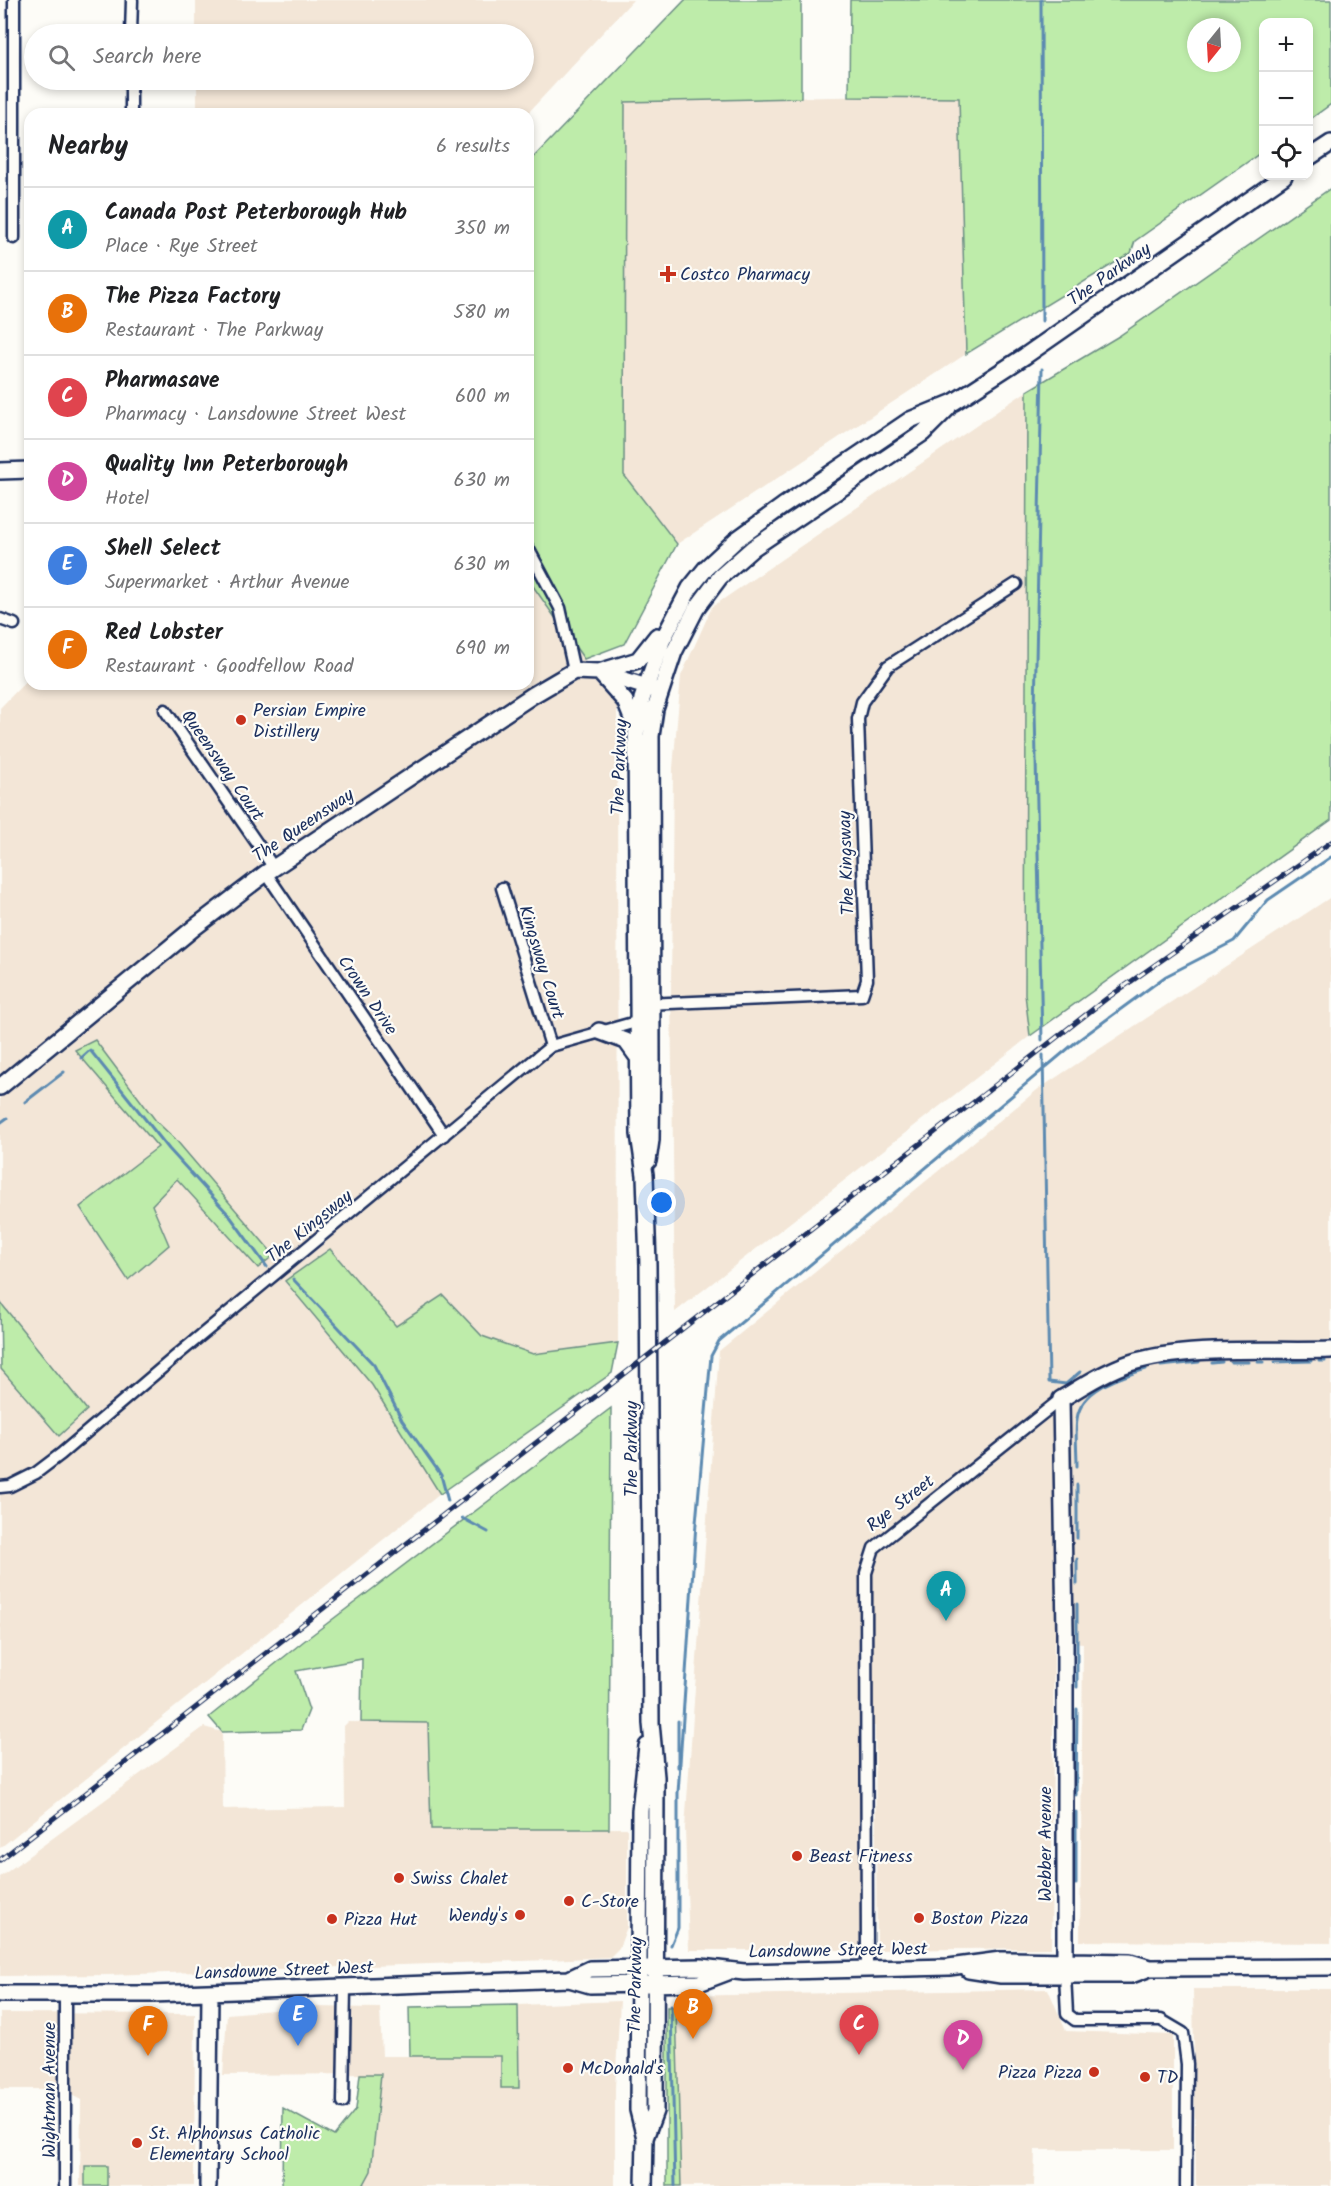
<!DOCTYPE html>
<meta charset="utf-8">
<style>
:root{--surface:#fff;--page:#f6f6f6;--text:#202124;--muted:#757577;--line:#e0e0e0;--accent:#db2777}
body{margin:0;font-family:Kalam,sans-serif;background:var(--page);color:var(--text)}
.controls{position:absolute;right:18px;top:18px;display:grid;overflow:hidden;border-radius:12px;box-shadow:0 3px 9px #0003}
.controls button{width:54px;height:54px;display:grid;place-items:center;padding:0;border:0;border-bottom:2px solid var(--line);background:var(--surface);color:var(--text);font:30px sans-serif}
.compass{position:absolute;left:1187px;top:18px;width:54px;height:54px;border-radius:50%;background:var(--surface);box-shadow:0 3px 9px #0003;rotate:198deg}
.you{position:absolute;left:662px;top:1203px;width:21px;height:21px;margin:-15px;border:4px solid #fff;border-radius:50%;background:#1a73e8;box-shadow:0 0 0 9px #1a73e833}
.badge{display:grid;place-items:center;width:39px;height:39px;border-radius:50%;background:var(--accent);color:#fff;font-size:20px;font-weight:700}
.pin{position:absolute;translate:-50% -50px;filter:drop-shadow(0 2px 3px #0008)}
.pin::after{content:'';position:absolute;top:32px;width:21px;height:18px;background:inherit;clip-path:polygon(0 0,100% 0,50% 100%)}
.list{margin:0;padding:0;list-style:none}
h2{display:flex;justify-content:space-between;align-items:center;height:78px;margin:0;padding:0 24px;font-size:26px}
h2 small{font-size:20px;font-weight:400;color:var(--muted)}
.list li{display:grid;grid-template-columns:39px 1fr auto;gap:18px;align-items:center;box-sizing:border-box;height:84px;padding:0 24px;border-top:2px solid var(--line)}
.list b{display:block;font-size:22px;white-space:nowrap}
.list p{margin:0;font-size:20px;white-space:nowrap;color:var(--muted)}
.list em{font-size:20px;font-style:normal;color:var(--muted)}
.icon{flex:none;width:33px;height:33px;fill:none;stroke:currentColor;stroke-width:2;stroke-linecap:round;stroke-linejoin:round}
.map{position:relative;flex:none;width:1331px;height:2186px;overflow:hidden}
.search{position:absolute;background:var(--surface);box-shadow:0 3px 9px #0003;left:24px;top:24px;width:510px;height:66px;display:flex;align-items:center;gap:15px;box-sizing:border-box;padding:0 21px;border-radius:33px;color:var(--muted);font-size:22px}
.panel{position:absolute;background:var(--surface);box-shadow:0 3px 9px #0003;left:24px;top:108px;width:510px;height:582px;border-radius:18px}
.map>svg:first-child{display:block}
.built{fill:#f3e6d7}
.green{fill:#beecaa;stroke:#6c8e84;stroke-width:1.5;fill-rule:evenodd}
.lines{fill:none;stroke-linecap:round;stroke-linejoin:round}
.stream{stroke:#5c8ab1;stroke-width:3}
.street-casing{stroke:#1b2f5e;stroke-width:15}
.secondary-casing{stroke:#1b2f5e;stroke-width:20}
.street{stroke:#fdfcf7;stroke-width:10}
.secondary{stroke:#fdfcf7;stroke-width:15}
.rail-casing{stroke:#1b2f5e;stroke-width:5}
.rail{stroke:#fdfcf7;stroke-width:3;stroke-dasharray:9;stroke-linecap:butt}
.poi-dot{fill:#c8321e;stroke:#fdfcf7;stroke-width:2}
.labels{text-anchor:middle;stroke-width:4.5;stroke-linejoin:round;paint-order:stroke}
.poi-label{font-size:18px;fill:#1b2f5e;stroke:#fdfcf7;text-anchor:start}
.street-label{font-size:18px;fill:#1b2f5e;stroke:#fdfcf7}
</style>
<div class="map">
<svg width="1331" height="2186" viewBox="0 0 1331 2186">
<rect width="100%" height="100%" fill="#fdfcf7"/>
<filter id="ink" filterUnits="userSpaceOnUse"><feTurbulence type="fractalNoise" baseFrequency=".0167" numOctaves="2"/><feDisplacementMap in="SourceGraphic" scale="12" xChannelSelector="R" yChannelSelector="G"/><feConvolveMatrix kernelMatrix="1 2 1 2 8 2 1 2 1" color-interpolation-filters="sRGB"/></filter>
<g filter="url(#ink)">
<path class="built" d="M196,0H633L527,114H197V80H524V34H196Z
M885,96L959,98L966,354L677,544L624,475L625,101Z
M1027,391L1025,994L1030,1036L675,1312L671,988L673,768L681,676L712,607Z
M528,579L617,705L618,1343L533,1354L482,1336L443,1295L396,1326L330,1249L285,1282L372,1385L440,1494L0,1848V708L30,677V684H528Z
M1331,897V1943L1080,1941L1083,1643L1054,1641L1051,1948L877,1950L875,1726L859,1727L861,1950H689L685,1828L719,1351L1037,1090Z
M348,1722L428,1723L432,1829L627,1828V1927L619,1948L610,1957L549,1960L109,1975L0,1976V1877L204,1727L222,1732L223,1809L345,1807L344,1726Z
M1048,1989L1066,2031L1173,2035V2150H1035L1034,2186H681L676,1996Z
M1193,1989H1331V2186H1196Z
M620,2001L615,2088V2186H363L371,2171L381,2074L223,2075L227,2014L310,2007L380,2008L382,2056H501L519,2087L518,2005Z
M0,2013L195,2014L194,2186H80L81,2100L60,2089H0Z"/>
<path class="green" d="M685,0H801V98L625,102L624,475L677,544L624,644L584,659L528,579V163Z
M850,0H1331V104L1309,120L1308,22H1264L1263,151L1135,241L1131,253L966,354L959,98L849,97ZM1196,27H1232V63H1196Z
M1331,188V820L1030,1036L1025,994L1027,391L1119,336Z
M95,1040L156,1121L176,1140L274,1255L258,1268L177,1179L152,1205L169,1245L128,1280L80,1207L158,1147L75,1050Z
M330,1249L396,1326L443,1295L482,1336L533,1354L618,1343L612,1373L440,1494L372,1385L285,1281Z
M0,1302L87,1410L59,1436L1,1369Z
M611,1408L609,1829H431L428,1723L361,1722L362,1659L296,1671L309,1710L301,1730L222,1732L209,1717L304,1641Z
M518,2005L519,2088H501V2056H410L409,2007Z
M667,2007H676L681,2186H667Z
M360,2074H381L371,2171L363,2186H282L283,2108L334,2136L356,2109Z
M85,2166H107V2186H85Z"/>
<g class="lines">
<path class="stream" d="M1041,0L1042,321
M1042,1040L1035,711L1042,369
M1043,1055L1049,1382L1066,1384L1080,1372
M81,1058L90,1050L169,1149L229,1215L267,1267
M25,1102L64,1072
M0,1123L7,1118
M293,1279L374,1365L402,1420L441,1475L448,1501
M1319,1361H1325
M1231,1362H1249
M1258,1362H1263
M1275,1362L1311,1361
M1212,1363L1222,1362
M1161,1366L1199,1362
M1077,1466C1077,1450 1075,1434 1077,1419C1081,1388 1121,1377 1146,1369
M462,1518L488,1532
M1077,1538V1485
M1077,1559V1584
M1077,1604V1687
M678,1767V1721V1764
M678,1793L696,1523L711,1356L719,1341L1076,1042L1166,976L1234,941L1268,900L1331,857
M1076,1795L1077,1709
M1076,1884V1812
M671,1945L678,1928V1792
M671,2006L675,2186"/>
<defs>
<path id="street" d="M131,34L132,0
M131,114V80
M14,238V0
M528,548L560,608L574,671
M0,619L14,624
M165,710L274,868
M266,873L444,1135
M502,888L551,1046
M645,1004L862,995L867,980L858,719L862,702L888,666L1016,584
M0,1487L10,1486L36,1473L61,1454L176,1356L551,1046L643,1020
M867,1969L866,1573L874,1548L1061,1399
M1065,1975L1067,2014L1075,2020H1161L1183,2033L1187,2064L1186,2186
M65,1994V2186
M343,2102L345,1988"/>
<path id="secondary" d="M1308,158L1331,143
M0,471L30,470
M599,672L638,660L657,636
M601,674L625,701L635,726
M599,1031L626,1041L639,1059
M0,1087L195,927L266,873L533,695L574,671L599,672L653,689
M648,1161L651,1140L652,1059L651,736L655,709L674,652L696,609L720,577L753,548L923,433L948,408
M969,1970L1001,1975H1131L1150,1968
M1065,1975V1631L1061,1399C1083,1386 1106,1371 1130,1363C1187,1345 1271,1352 1331,1350
M569,1979L590,1969L701,1967L744,1972L949,1967L1001,1960L1130,1962L1150,1968L1331,1967
M0,1994H151L569,1979L590,1985L699,1983L728,1972
M645,2138L655,2111L656,1777L651,1723L648,1265L645,1175L639,1134L636,734L642,699L662,641L690,588L707,567L736,540L783,506L910,420L954,402L1025,356L1284,176
M208,2186L210,1992
M644,2186L645,2138L638,2110L640,1811L647,1746"/>
</defs>
<use href="#street" class="street-casing"/>
<use href="#secondary" class="secondary-casing"/>
<use href="#street" class="street"/>
<use href="#secondary" class="secondary"/>
<defs>
<path id="rail" d="M0,1860L1106,999L1331,842"/>
</defs>
<use href="#rail" class="rail-casing"/>
<use href="#rail" class="rail"/>
</g>
</g>
<g class="poi-dot">
<path d="M665 265h6v6h6v6h-6v6h-6v-6h-6v-6h6z"/>
<circle cx="241" cy="720" r="6"/>
<circle cx="797" cy="1856" r="6"/>
<circle cx="399" cy="1878" r="6"/>
<circle cx="569" cy="1901" r="6"/>
<circle cx="520" cy="1915" r="6"/>
<circle cx="919" cy="1918" r="6"/>
<circle cx="332" cy="1919" r="6"/>
<circle cx="568" cy="2068" r="6"/>
<circle cx="1094" cy="2072" r="6"/>
<circle cx="1145" cy="2077" r="6"/>
<circle cx="137" cy="2143" r="6"/>
</g>
<g class="labels">
<g class="poi-label">
<text x="680" y="280">Costco Pharmacy</text>
<text x="253" y="716">Persian Empire<tspan x="253" dy="21">Distillery</tspan></text>
<text x="809" y="1862">Beast Fitness</text>
<text x="411" y="1884">Swiss Chalet</text>
<text x="581" y="1907">C-Store</text>
<text x="508" y="1921" text-anchor="end">Wendy's</text>
<text x="931" y="1924">Boston Pizza</text>
<text x="344" y="1925">Pizza Hut</text>
<text x="580" y="2074">McDonald's</text>
<text x="1082" y="2078" text-anchor="end">Pizza Pizza</text>
<text x="1157" y="2083">TD</text>
<text x="149" y="2139">St. Alphonsus Catholic<tspan x="149" dy="21">Elementary School</tspan></text>
</g>
<g class="street-label">
<text transform="translate(1109 274) rotate(-35)" y="6">The Parkway</text>
<text transform="translate(223 765) rotate(55)" y="6">Queensway Court</text>
<text transform="translate(619 767) rotate(-88)" y="6">The Parkway</text>
<text transform="translate(303 825) rotate(-34)" y="6">The Queensway</text>
<text transform="translate(846 863) rotate(-92)" y="6">The Kingsway</text>
<text transform="translate(542 962) rotate(73)" y="6">Kingsway Court</text>
<text transform="translate(368 995) rotate(56)" y="6">Crown Drive</text>
<text transform="translate(309 1226) rotate(-39)" y="6">The Kingsway</text>
<text transform="translate(631 1449) rotate(-90)" y="6">The Parkway</text>
<text transform="translate(900 1503) rotate(-38)" y="6">Rye Street</text>
<text transform="translate(1045 1844) rotate(-90)" y="6">Webber Avenue</text>
<text transform="translate(838 1950) rotate(-1)" y="6">Lansdowne Street West</text>
<text transform="translate(284 1970) rotate(-2)" y="6">Lansdowne Street West</text>
<text transform="translate(635 1985) rotate(-89)" y="6">The Parkway</text>
<text transform="translate(49 2090) rotate(-90)" y="6">Wightman Avenue</text>
</g>
</g>
</svg>
<div class="controls">
<button>+</button>
<button>−</button>
<button><svg class="icon" aria-label="locate" viewBox="0 0 24 24"><circle cx="12" cy="12" r="6"/><path d="M12 2v4M12 18v4M2 12h4M18 12h4"/></svg></button>
</div>
<svg class="compass" viewBox="-18 -18 36 36"><path d="M0-13l5 13h-10z" fill="#e53935"/><path d="M0 13l5-13h-10z" fill="#757577"/></svg>
<div class="you"></div>
<div class="pin badge" style="left:946px;top:1621px;background:#0f9aa8">A</div>
<div class="pin badge" style="left:693px;top:2039px;background:#e8710a">B</div>
<div class="pin badge" style="left:859px;top:2055px;background:#e0444e">C</div>
<div class="pin badge" style="left:963px;top:2070px;background:#d1479c">D</div>
<div class="pin badge" style="left:298px;top:2046px;background:#3f7fe0">E</div>
<div class="pin badge" style="left:148px;top:2056px;background:#e8710a">F</div>
<div class="search"><svg class="icon" aria-label="search" viewBox="0 0 24 24"><circle cx="10" cy="10" r="6"/><path d="M15 15l6 6"/></svg>Search here</div>
<section class="panel">
<h2>Nearby<small>6 results</small></h2>
<ul class="list">
<li><span class="badge" style="background:#0f9aa8">A</span><div><b>Canada Post Peterborough Hub</b><p>Place · Rye Street</p></div><em>350 m</em></li>
<li><span class="badge" style="background:#e8710a">B</span><div><b>The Pizza Factory</b><p>Restaurant · The Parkway</p></div><em>580 m</em></li>
<li><span class="badge" style="background:#e0444e">C</span><div><b>Pharmasave</b><p>Pharmacy · Lansdowne Street West</p></div><em>600 m</em></li>
<li><span class="badge" style="background:#d1479c">D</span><div><b>Quality Inn Peterborough</b><p>Hotel</p></div><em>630 m</em></li>
<li><span class="badge" style="background:#3f7fe0">E</span><div><b>Shell Select</b><p>Supermarket · Arthur Avenue</p></div><em>630 m</em></li>
<li><span class="badge" style="background:#e8710a">F</span><div><b>Red Lobster</b><p>Restaurant · Goodfellow Road</p></div><em>690 m</em></li>
</ul>
</section>
</div>
